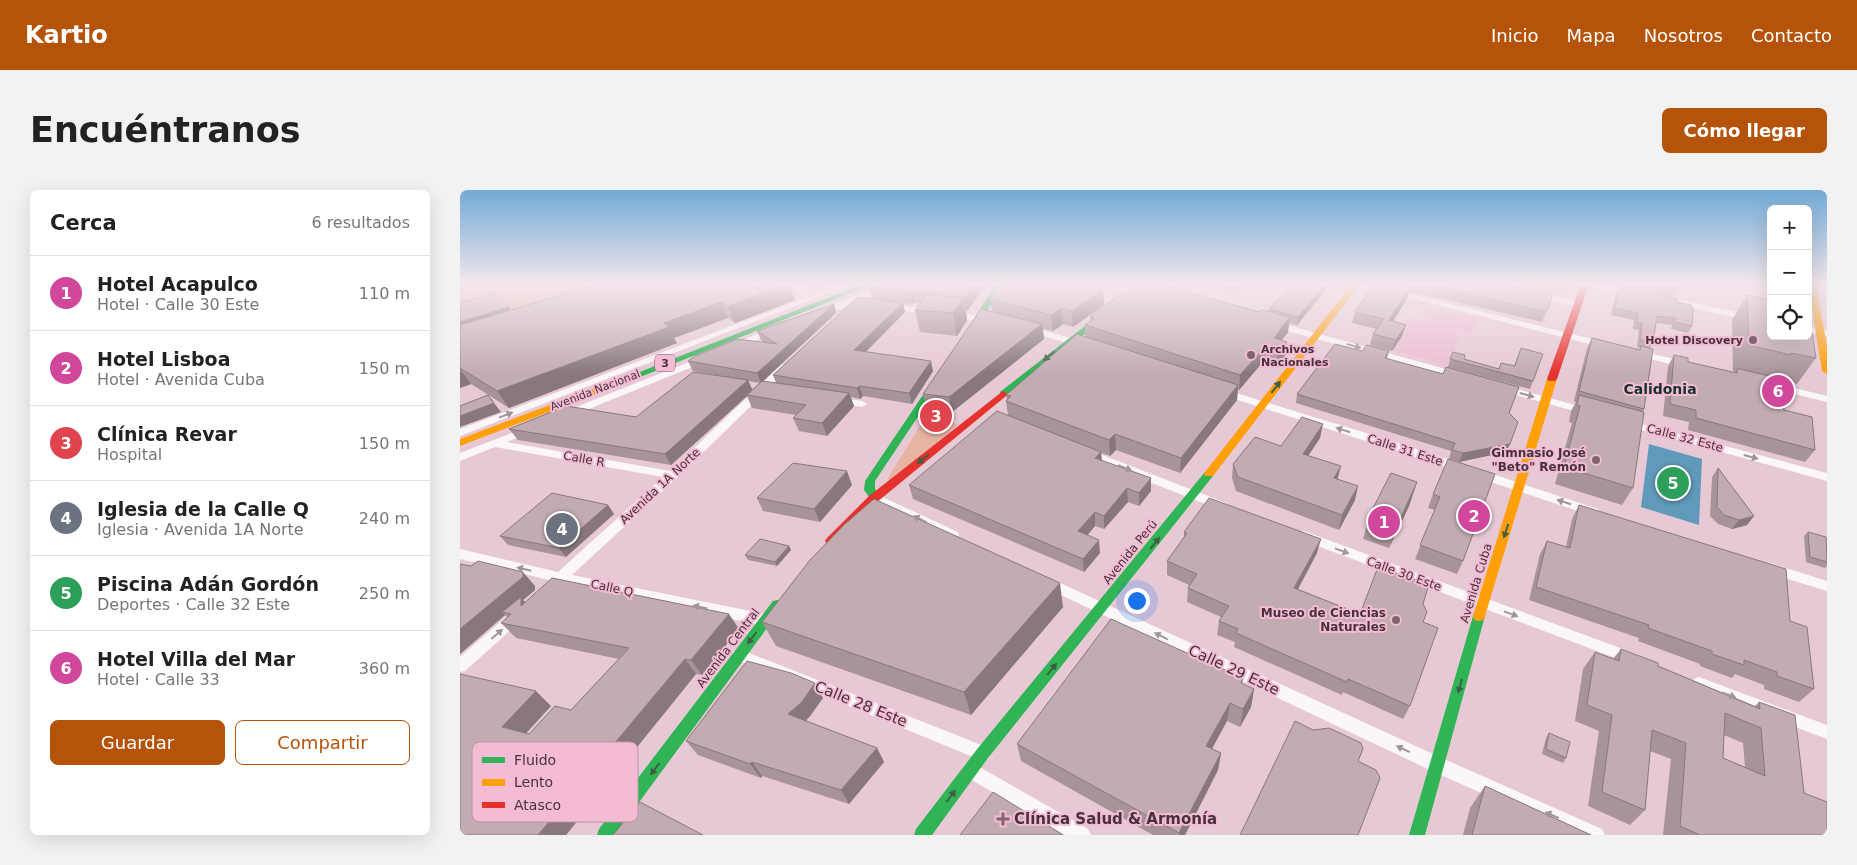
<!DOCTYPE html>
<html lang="es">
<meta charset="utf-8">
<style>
:root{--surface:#fff;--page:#f2f2f2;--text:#222;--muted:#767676;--line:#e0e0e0;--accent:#b45309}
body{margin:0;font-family:"DejaVu Sans",sans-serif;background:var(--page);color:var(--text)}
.controls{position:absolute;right:15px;top:15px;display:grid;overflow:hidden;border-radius:8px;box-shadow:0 5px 20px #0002}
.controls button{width:45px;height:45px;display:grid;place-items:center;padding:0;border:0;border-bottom:1px solid var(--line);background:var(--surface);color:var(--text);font:25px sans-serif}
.you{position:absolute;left:676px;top:410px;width:18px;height:18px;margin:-12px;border:4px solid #fff;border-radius:50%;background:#1a73e8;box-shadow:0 0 0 8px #1a73e833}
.badge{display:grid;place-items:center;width:32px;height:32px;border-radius:50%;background:var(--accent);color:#fff;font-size:16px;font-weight:700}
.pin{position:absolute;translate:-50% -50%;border:2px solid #fff;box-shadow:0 1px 5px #0006}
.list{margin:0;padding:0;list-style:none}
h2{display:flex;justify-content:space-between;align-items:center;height:65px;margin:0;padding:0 20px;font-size:21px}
h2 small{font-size:16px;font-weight:400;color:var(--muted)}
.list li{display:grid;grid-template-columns:32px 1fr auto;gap:15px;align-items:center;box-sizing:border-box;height:75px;padding:0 20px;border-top:1px solid var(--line)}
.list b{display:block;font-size:19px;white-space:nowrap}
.list p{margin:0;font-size:16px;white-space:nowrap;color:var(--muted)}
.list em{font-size:16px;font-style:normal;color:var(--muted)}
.actions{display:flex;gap:10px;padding:15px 20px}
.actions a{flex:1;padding:11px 0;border:1px solid var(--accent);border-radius:8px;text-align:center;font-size:18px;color:var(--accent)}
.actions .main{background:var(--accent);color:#fff}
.icon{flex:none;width:28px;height:28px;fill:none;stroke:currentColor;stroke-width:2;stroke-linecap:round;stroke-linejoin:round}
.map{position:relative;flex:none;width:1367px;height:645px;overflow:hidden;border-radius:8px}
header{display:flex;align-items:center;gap:30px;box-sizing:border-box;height:70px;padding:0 25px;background:var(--accent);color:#fff}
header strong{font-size:24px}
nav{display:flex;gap:28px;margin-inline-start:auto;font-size:18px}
.intro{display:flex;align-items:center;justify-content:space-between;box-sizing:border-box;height:120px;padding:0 30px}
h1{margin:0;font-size:35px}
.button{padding:12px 22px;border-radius:8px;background:var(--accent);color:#fff;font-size:18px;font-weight:700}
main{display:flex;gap:30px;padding:0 30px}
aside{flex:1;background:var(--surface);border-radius:8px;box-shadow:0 5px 20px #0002}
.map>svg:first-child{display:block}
.built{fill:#ecbcd0}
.green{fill:#e7b3a3}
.water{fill:#609aba}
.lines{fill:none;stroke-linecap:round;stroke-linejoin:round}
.street{fill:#fbf7f9;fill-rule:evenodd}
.fast{fill:#30b455;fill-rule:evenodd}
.slow{fill:#ff9f0a;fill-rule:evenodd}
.jam{fill:#e5322d;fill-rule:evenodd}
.wall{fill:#a89399;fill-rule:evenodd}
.shaded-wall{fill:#88787d}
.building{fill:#c3abb2;stroke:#88787d;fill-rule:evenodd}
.oneway{fill:#a1949a}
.oneway2{fill:#3f5f43}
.poi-dot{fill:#7f6671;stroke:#f4bcd4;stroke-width:2}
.labels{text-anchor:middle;stroke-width:4;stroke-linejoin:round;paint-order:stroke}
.far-poi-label{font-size:11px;font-weight:bold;fill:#47313a;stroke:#f4bcd4;text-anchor:end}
.shield{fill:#f4bcd4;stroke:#7b5b68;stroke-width:1}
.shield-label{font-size:11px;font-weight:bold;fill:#47313a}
.far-street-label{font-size:11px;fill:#47313a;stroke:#f4bcd4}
.street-label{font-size:12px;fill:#47313a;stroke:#f4bcd4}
.poi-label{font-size:12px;font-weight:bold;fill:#47313a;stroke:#f4bcd4;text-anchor:end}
.neighbourhood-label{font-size:14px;font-weight:bold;fill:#15332a;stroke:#f4bcd4}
.near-street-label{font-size:15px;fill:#47313a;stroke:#f4bcd4}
.near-poi-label{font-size:15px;font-weight:bold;fill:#47313a;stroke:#f4bcd4;text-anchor:start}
.key{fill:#f4bcd4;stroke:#c092a6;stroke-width:1}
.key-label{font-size:14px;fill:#47313a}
</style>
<header>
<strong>Kartio</strong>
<nav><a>Inicio</a><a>Mapa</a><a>Nosotros</a><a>Contacto</a></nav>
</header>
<div class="intro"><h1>Encuéntranos</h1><a class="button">Cómo llegar</a></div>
<main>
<aside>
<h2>Cerca<small>6 resultados</small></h2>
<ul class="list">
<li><span class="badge" style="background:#d1479c">1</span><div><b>Hotel Acapulco</b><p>Hotel · Calle 30 Este</p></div><em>110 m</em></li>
<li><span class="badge" style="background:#d1479c">2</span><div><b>Hotel Lisboa</b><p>Hotel · Avenida Cuba</p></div><em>150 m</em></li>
<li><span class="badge" style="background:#e0444e">3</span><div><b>Clínica Revar</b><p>Hospital</p></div><em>150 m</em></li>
<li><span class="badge" style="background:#6b7280">4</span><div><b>Iglesia de la Calle Q</b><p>Iglesia · Avenida 1A Norte</p></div><em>240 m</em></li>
<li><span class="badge" style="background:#2e9e5b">5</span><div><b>Piscina Adán Gordón</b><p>Deportes · Calle 32 Este</p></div><em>250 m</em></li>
<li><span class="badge" style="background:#d1479c">6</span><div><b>Hotel Villa del Mar</b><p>Hotel · Calle 33</p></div><em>360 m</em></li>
</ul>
<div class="actions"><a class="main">Guardar</a><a>Compartir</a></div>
</aside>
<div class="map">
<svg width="1367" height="645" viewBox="0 0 1367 645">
<rect width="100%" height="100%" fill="#e7c9d6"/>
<path class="built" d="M968,117L1018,128L1011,144L998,141L997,143L999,144L996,151L998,152L986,176L934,160L953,128L964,131L967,126L964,125Z"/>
<path class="green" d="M0,94H179L0,149Z
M1055,94H1108L1104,105Z
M465,228L498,234L434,290L427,289Z"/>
<path class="water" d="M1189,254L1242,269L1239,335L1181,317Z"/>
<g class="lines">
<path class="street" d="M328,94H338L352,105L380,94H392L0,246V239L345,108Z
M432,94H444L404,110L529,127L534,130L529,133L393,114L360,126L355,123L387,109Z
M896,94H911L1148,153L1150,155L1145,158Z
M1124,94H1141L1178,104L1174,107Z
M1076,102L1121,112L1122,114L1118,117L1073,107L1072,105Z
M1216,109L1311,129V135L1213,114V110Z
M813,131L1003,184L1004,186L1003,188H995L810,136L808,134Z
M568,136L621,151L623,153L618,156L565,141V137Z
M1348,136L1367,140V146L1348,142Z
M313,137L316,138V142L277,158H271L269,156Z
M1177,160L1230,173L1231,175L1226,178L1174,165V161Z
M244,166L249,169L247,171L109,227H101L100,225L101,223Z
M325,174L329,175V179L217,288L112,385L305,424L310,426L312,430L310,434L305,436L103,394C96,400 91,408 81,405L79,401L89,390L0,369V359L98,382L203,287L35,257L0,271V263L70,236L74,237L76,239L74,241L47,252L210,281L321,175Z
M1306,191L1367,206V212L1302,196L1301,194Z
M1042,195L1133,220L1134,222L1129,225L1038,200L1037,198Z
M763,199L942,254L1138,319L1140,322L1134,326L1130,325L934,260L759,204L758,202L759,200Z
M376,207L402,211L407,214L402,217L372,212L371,210L372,208Z
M1167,230L1367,283V291L1163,235L1162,233Z
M627,259L766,313L768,316L762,320L758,319L623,266L621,263L623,260Z
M416,304L498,342L499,345L498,348H488L412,311L410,308Z
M844,341L1179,465L1182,469L1179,473L1174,475L1169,473L839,349L838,346L839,343Z
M1310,373L1367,391V401L1305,382L1303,378L1305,374Z
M587,387L984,569L1142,639L1145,645H1115L972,581L582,396L580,392L582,388Z
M58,419L63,421L65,425L63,429L5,481L0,482V467L53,421Z
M279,459L529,558L531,563L529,568L523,571L274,469L272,465L274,461Z
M1239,487L1367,535V549L1234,499L1231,494L1234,489Z
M511,572L628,639L631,645H605L505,586L502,580L505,574Z"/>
<path class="fast" d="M403,94H414L180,187L177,188L172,185Z
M536,94H544L515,140H509L508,138Z
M679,94H688L546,206H540V202Z
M478,186L483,189L415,291V299L422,308L416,312L412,311L404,300L405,291L475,187Z
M749,281L753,282L754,284L753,286L528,568L472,645H454L456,639L518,558L745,282Z
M317,410L321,411L323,415L321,419L155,645H137L139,639L313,411Z
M1019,421L1024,422L1025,426L965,645H949L1013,426L1014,422Z"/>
<path class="slow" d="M892,94H900L753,286H745L744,284L745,282Z
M1348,94H1356L1367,156V184L1362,181Z
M177,182L182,185L180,187L0,256V249Z
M1092,186L1097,189L1025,426L1024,430L1019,431L1014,430L1013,426L1087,189Z"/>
<path class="jam" d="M1121,94H1129L1097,189L1095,191H1089L1087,189Z
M543,201L548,204L546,206L417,312L375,354H367L365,351L367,348L409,306Z"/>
</g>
<path class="wall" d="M139,94H329L335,110L275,133L268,128L214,148L217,153L49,218L11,194L0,198V113L51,120Z
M755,94H784L775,102Z
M833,94H867L865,101L837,135L829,133L828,142L821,150L825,168L816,177L802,173L779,200H778L777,210L720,283L656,260L650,266L641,263L642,270L691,301L679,316L668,312L644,339L635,336L628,345L640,363L624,382L453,309L449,295L548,225L546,211L547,210L546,205L625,146V135L630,132V127L662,106L799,122H809V119Z
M914,94H1044L1093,105L1082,132L949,101L947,109L933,131L942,146L932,161L910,155L913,144L916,139L892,133L895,122Z
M1158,94H1221L1214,107L1158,96Z
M1291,94H1311V99L1291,95Z
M526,95L507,121L506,120L507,130L497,146L460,142L455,120L461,113L455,112L453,114L443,113L445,122L405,162L473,181L452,214L403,206L400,209L391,207L394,216L367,246L339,241L333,228L336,225L292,218L287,206L211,275L58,250L49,239L176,227L279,189L233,181L228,171L304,153L301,150L297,141L374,114L376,123L303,191L316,193L313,185L412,109L409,97ZM288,191L300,193L292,200Z
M1160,96L1217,112L1232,136L1228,143L1211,139L1212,135L1196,133L1193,153L1190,158L1184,219L1183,222L1173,298L1162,315L1095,294L1112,233L1109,232L1111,221L1116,212L1114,211L1127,158L1132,148L1179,160L1180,158L1177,157L1179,140L1173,139L1174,130L1151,125L1156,103Z
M643,99L644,115L613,137L603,134L593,141L583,139L584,149L492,222L467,219L463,204L532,122L530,109Z
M1287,105L1311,146L1356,168L1337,194L1322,190L1324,220L1355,260L1345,272L1228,240L1229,232L1203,226L1208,176L1214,165L1228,172L1274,183L1275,182L1273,181L1272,130Z
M1061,158L1073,191L1070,199L988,177L990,169H1004L1039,179L1054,176Z
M902,161H929L927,168L1049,223L1050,254L1046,262L999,272L989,269L991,261L836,213L837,204Z
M860,248L848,266L878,289L895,310L879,340L776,301L772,288L773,274L821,256Z
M1258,278L1294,326L1287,335L1272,339L1258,334L1250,326L1252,287Z
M1035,284L1003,371L997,384L955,369L975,320L968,318L973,304Z
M957,292L949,316L929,358L903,349L910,324Z
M392,295L360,332L303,321L297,308Z
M148,315L154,324L106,367L48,355L40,346Z
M1119,315L1330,431L1354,499L1339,512L1304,499V495L1275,484L1272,488L1240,476V474L1178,451L1179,448L1069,410L1080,364L1087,351L1106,357L1112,329Z
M724,342L857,363L838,399L900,424L963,414V432L950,516L943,529L883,502L882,505L774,457L775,452L757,445L759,431L761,427L727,412L728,398L729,395L707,385V371L724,348Z
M1348,342L1367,372V376L1365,378L1346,372L1344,346Z
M329,356L331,360L317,376L288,370L285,365Z
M0,374L75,396V400L63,410L65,412L279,439L242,485L236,484L106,645H0V484L91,516L66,543L69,544L111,520L159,469L56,448L41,433L47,427L45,425L0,464Z
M603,417L511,525L316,456L302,432Z
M1161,459L1198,476L1295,516L1299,512L1344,603L1367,645H1203L1211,569L1190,561L1185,620L1170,635L1128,616L1139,541L1115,531L1123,479L1135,462L1153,469ZM1264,545L1283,553L1285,577L1263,568Z
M783,488L782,494L794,499L791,517L780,537L767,531L752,559L761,563L758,580L725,645H693L561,571L557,554Z
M363,508L350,526L346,531L417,558L424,572L389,614L302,586L301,588L238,565L226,551Z
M1089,543L1106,568L1103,573L1082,564L1086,548Z
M1025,596L1131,645H1003L1010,618Z"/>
<path class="shaded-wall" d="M329,94L335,110L275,133L268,116Z
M516,94H526V95L507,121L504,109Z
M775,94H784L775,102Z
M866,94H867L865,101L837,135L838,127Z
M950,97L947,109L926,142L929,130Z
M643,99L644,115L613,137L612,121Z
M452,100L455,112L453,114L450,102Z
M503,108L507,130L497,146L493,123Z
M261,112L268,128L214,148L217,153L49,218L37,201L204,133Z
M443,113L445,122L397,171L394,160Z
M374,114L376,123L301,193L297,183Z
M49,117L54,126L0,142V132Z
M601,118L603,134L593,141L591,125Z
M830,127L828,142L814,160V148Z
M582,134L584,149L492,222L489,207Z
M946,135L942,146L932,161L936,150Z
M827,152L825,168L816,177L818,162Z
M804,158L802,173L779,200L780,185Z
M471,171L473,181L452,214L449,203Z
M0,179L11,194L0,198Z
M288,190L293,201L287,205V206L211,275L205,264Z
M778,195L777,210L720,283L721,268Z
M399,196L403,206L400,209L397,198Z
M389,203L394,216L367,246L362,233Z
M34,213L41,222L0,237V226Z
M863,234L860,248L840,278L843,264Z
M655,244L656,260L650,266L649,250Z
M1050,254L1046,262L999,272L1003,263Z
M641,262L642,275L635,268Z
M881,276L877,291L874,288Z
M387,281L392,295L360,332L354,319Z
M691,288V301L679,316V303Z
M957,292L949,316L929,358L938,334Z
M898,296L895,310L879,340L882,325Z
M667,298L668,312L644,339V326Z
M148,315L154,324L106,367L99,358Z
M635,322V336L619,354L618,341Z
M1294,326L1287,335L1272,339L1279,330Z
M861,349L857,363L831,412L834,398Z
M639,350L640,363L624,382L623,369Z
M329,356L331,360L317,376L315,372Z
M63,382L75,396V400L63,410L75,422H42L45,425L0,464V439Z
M600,393L603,417L511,525L504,502Z
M269,424L279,439L242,485L231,470Z
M225,469L236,484L106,645H78Z
M355,493L363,508L350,526L337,539L328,524Z
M794,499L791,517L780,537L783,519Z
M76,501L91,516L58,552L42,537Z
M770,513L767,531L744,573L746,556Z
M417,558L424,572L389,614L381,600Z
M761,563L758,580L725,645H719V643Z
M292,572L302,586L301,588L290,574Z"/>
<path class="building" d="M139,94H286L302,101L294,94H329L268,116L261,112L204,133L209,137L37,201L0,178V135Z
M416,94H516L504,109L477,105L479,103L452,100L450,102L409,97Z
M540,94H626L643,99L612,121L601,118L591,125L530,109Z
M680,94H699L799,122L803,120L830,127L814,148L827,152L818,162L804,158L780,185L625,135L634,128L630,127L659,105L662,106Z
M833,94H866L838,127L809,119Z
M914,94H936L950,97L929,130L946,135L936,150L913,144L924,129L895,122Z
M966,94H1044L1093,105L1086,122Z
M1160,96L1217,109V112L1231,115V118H1233L1232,136L1215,132L1216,128L1197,126L1193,153L1180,150L1182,133L1177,132L1178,123L1154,118Z
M35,103L49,117L0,132V113Z
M468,104L503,108L493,123L455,120Z
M1287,105L1311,110V146H1348V141L1352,142L1356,168L1331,163V165L1289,155Z
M398,107L443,113L394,160L471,171L449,203L399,196L397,198L313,185Z
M374,114L297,183L228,171L235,166L277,149L317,154L297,141Z
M521,119L582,134L489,207L463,204Z
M617,144L778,195L721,268L655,244L649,250L546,211L551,206L546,205Z
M1132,148L1180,160L1181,156L1193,159L1184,219L1119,201Z
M875,154L902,161L907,155L929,161L925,168L983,184L986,177L1059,197L1049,223L1058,232L1050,254L1003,263L992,260L995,253L837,204Z
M1061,158L1083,164L1073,191L990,169L993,162L1005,165L1004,169L1039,179L1041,173L1055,176Z
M1214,165L1228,168V172L1277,183V179H1280L1322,189L1324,220L1352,227L1355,260L1236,228V220L1210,214Z
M233,182L288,190L205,264L49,239L106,216L176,227Z
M302,191L389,203L362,233L333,228L346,215L287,205Z
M28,205L34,213L0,226V216Z
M1119,205L1184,222L1173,298L1104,277L1120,216L1117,215Z
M537,221L641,262L635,268L691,288L679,303L667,298L644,326L635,322L618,341L639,350L623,369L449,295Z
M842,227L863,234L843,264L881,276L874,288L898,296L882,325L778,287L773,274L795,247L821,256Z
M988,269L1035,284L1003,371L960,355L980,307L973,304Z
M333,273L387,281L354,319L297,308Z
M1258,278L1294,326L1279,330L1264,325L1257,317Z
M931,283L957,292L938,334L910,324Z
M92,303L148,315L99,358L40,346Z
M749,308L861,349L834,398L900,424L918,377L969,394L963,414L967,422L963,432L978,438L950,516L888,489L887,492L776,443L778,439L759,431L769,416L728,398L737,384L707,371L727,343L724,342Z
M414,309L600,393L504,502L302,432L350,370L385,334Z
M1119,315L1326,379L1330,431L1347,437L1354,499L1317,486V482L1284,470V475L1252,464V461L1188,438L1189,435L1076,397L1087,351L1110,358Z
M1348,342L1366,347L1367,372L1350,367Z
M300,349L329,356L315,372L285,365Z
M18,371L63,382V387L0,439V374L11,376Z
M92,388L269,424L231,470L225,469L78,645H0V484L76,501L42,537L69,544L95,516L111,520L169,458L41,433L51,424L42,422L61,407V416Z
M651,429L783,488L781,493L794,499L783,519L770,513L746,556L761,563L719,643L557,554Z
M1161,459L1198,473V476L1300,519L1299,512L1335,525L1344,603L1367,612V645H1240L1220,636L1226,553L1192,540L1185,620L1142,602L1152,525L1127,515L1135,462L1159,471ZM1265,523L1301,538L1305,586L1263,568Z
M287,471L331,483L355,493L342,512L328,524L417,558L381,600L292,572L290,574L226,551Z
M835,531L853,540L869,538L901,553L903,559L898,571L916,580L920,588L898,645H780Z
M1089,543L1110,552L1106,568L1086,559Z
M1025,596L1131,645H1012Z
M533,602L603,645H500Z
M180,612L243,645H153Z"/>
<defs><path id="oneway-solid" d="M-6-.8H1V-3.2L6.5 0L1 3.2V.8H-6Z" transform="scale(1.25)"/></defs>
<g class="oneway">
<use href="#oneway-solid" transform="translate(894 156) rotate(16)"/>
<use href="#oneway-solid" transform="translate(1067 205) rotate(16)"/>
<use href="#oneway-solid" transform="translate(46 225) rotate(-21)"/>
<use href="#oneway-solid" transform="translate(883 240) rotate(-163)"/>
<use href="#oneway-solid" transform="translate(1291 267) rotate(15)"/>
<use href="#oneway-solid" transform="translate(665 278) rotate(22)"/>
<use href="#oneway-solid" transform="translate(1104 312) rotate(-162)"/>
<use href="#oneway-solid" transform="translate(460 329) rotate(-154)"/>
<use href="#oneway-solid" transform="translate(882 361) rotate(20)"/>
<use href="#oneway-solid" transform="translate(64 379) rotate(-167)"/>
<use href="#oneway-solid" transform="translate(240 417) rotate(-168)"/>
<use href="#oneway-solid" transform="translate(1051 424) rotate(20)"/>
<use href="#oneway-solid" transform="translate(37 444) rotate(-41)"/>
<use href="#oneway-solid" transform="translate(701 446) rotate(-154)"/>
<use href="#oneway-solid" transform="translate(1269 505) rotate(20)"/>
<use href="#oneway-solid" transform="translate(943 559) rotate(-155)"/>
<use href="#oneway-solid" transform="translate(1092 625) rotate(-156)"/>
</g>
<g class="oneway2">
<use href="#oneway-solid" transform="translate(589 166) rotate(140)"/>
<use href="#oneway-solid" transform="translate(816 197) rotate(-52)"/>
<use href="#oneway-solid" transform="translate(463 269) rotate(141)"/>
<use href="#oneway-solid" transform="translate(1046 341) rotate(108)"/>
<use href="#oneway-solid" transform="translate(695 353) rotate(-51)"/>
<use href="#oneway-solid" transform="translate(292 448) rotate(127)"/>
<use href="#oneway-solid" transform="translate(592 479) rotate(-51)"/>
<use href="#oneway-solid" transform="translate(1000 496) rotate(105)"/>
<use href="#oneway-solid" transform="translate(195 579) rotate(127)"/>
<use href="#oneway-solid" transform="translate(491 606) rotate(-53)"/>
</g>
<linearGradient id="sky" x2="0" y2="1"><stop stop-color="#71aad6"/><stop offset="0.51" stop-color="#f4e7ed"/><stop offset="1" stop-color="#f4e7ed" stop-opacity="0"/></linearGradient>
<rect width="1367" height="184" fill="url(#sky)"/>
<g class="poi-dot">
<circle cx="1293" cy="150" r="5"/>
<circle cx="791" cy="165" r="5"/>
<circle cx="1136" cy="270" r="5"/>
<circle cx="936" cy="430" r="5"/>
<path d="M540.5 621.5h5v5h5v5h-5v5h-5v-5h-5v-5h5z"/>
</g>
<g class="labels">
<g class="far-poi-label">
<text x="1283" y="154">Hotel Discovery</text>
<text x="801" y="163" text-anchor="start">Archivos<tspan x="801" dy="13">Nacionales</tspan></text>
</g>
<rect class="shield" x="195" y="164.5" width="20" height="17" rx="4"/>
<g class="shield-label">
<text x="205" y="177">3</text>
</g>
<g class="far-street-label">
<text transform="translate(135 200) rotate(-21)" y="4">Avenida Nacional</text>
</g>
<g class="street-label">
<text transform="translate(1225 248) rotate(15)" y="4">Calle 32 Este</text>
<text transform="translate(945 260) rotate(18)" y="4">Calle 31 Este</text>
<text transform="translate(124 269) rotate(10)" y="4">Calle R</text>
<text transform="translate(200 296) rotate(-43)" y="4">Avenida 1A Norte</text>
<text transform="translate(670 362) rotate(-51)" y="4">Avenida Perú</text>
<text transform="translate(944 384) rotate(20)" y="4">Calle 30 Este</text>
<text transform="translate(1016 393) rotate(-73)" y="4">Avenida Cuba</text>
<text transform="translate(152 398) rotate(12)" y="4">Calle Q</text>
<text transform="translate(268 458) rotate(-53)" y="4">Avenida Central</text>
</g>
<g class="poi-label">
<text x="1126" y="267">Gimnasio José<tspan x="1126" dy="14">"Beto" Remón</tspan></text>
<text x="926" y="427">Museo de Ciencias<tspan x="926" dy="14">Naturales</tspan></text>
</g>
<g class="neighbourhood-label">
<text x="1200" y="204">Calidonia</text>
</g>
<g class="near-street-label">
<text transform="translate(774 480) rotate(25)" y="5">Calle 29 Este</text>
<text transform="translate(401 514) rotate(22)" y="5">Calle 28 Este</text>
</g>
<g class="near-poi-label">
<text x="554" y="634">Clínica Salud &amp; Armonía</text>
</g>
</g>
<rect x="12" y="552" width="166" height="80" rx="8" class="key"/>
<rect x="22" y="567" width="23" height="6" fill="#30b455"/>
<rect x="22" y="589" width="23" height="7" fill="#ff9f0a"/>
<rect x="22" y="612" width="23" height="6" fill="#e5322d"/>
<g class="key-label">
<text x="54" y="575">Fluido</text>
<text x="54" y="597">Lento</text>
<text x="54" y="620">Atasco</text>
</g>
</svg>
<div class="controls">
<button>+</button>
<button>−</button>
<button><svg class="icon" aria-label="locate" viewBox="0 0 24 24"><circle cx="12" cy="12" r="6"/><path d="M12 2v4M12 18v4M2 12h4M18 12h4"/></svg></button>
</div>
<div class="you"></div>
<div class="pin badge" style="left:924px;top:332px;background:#d1479c">1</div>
<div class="pin badge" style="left:1014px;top:326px;background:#d1479c">2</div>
<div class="pin badge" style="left:476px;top:226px;background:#e0444e">3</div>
<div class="pin badge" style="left:102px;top:339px;background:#6b7280">4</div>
<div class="pin badge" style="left:1213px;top:293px;background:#2e9e5b">5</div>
<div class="pin badge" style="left:1318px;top:201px;background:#d1479c">6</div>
</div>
</main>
